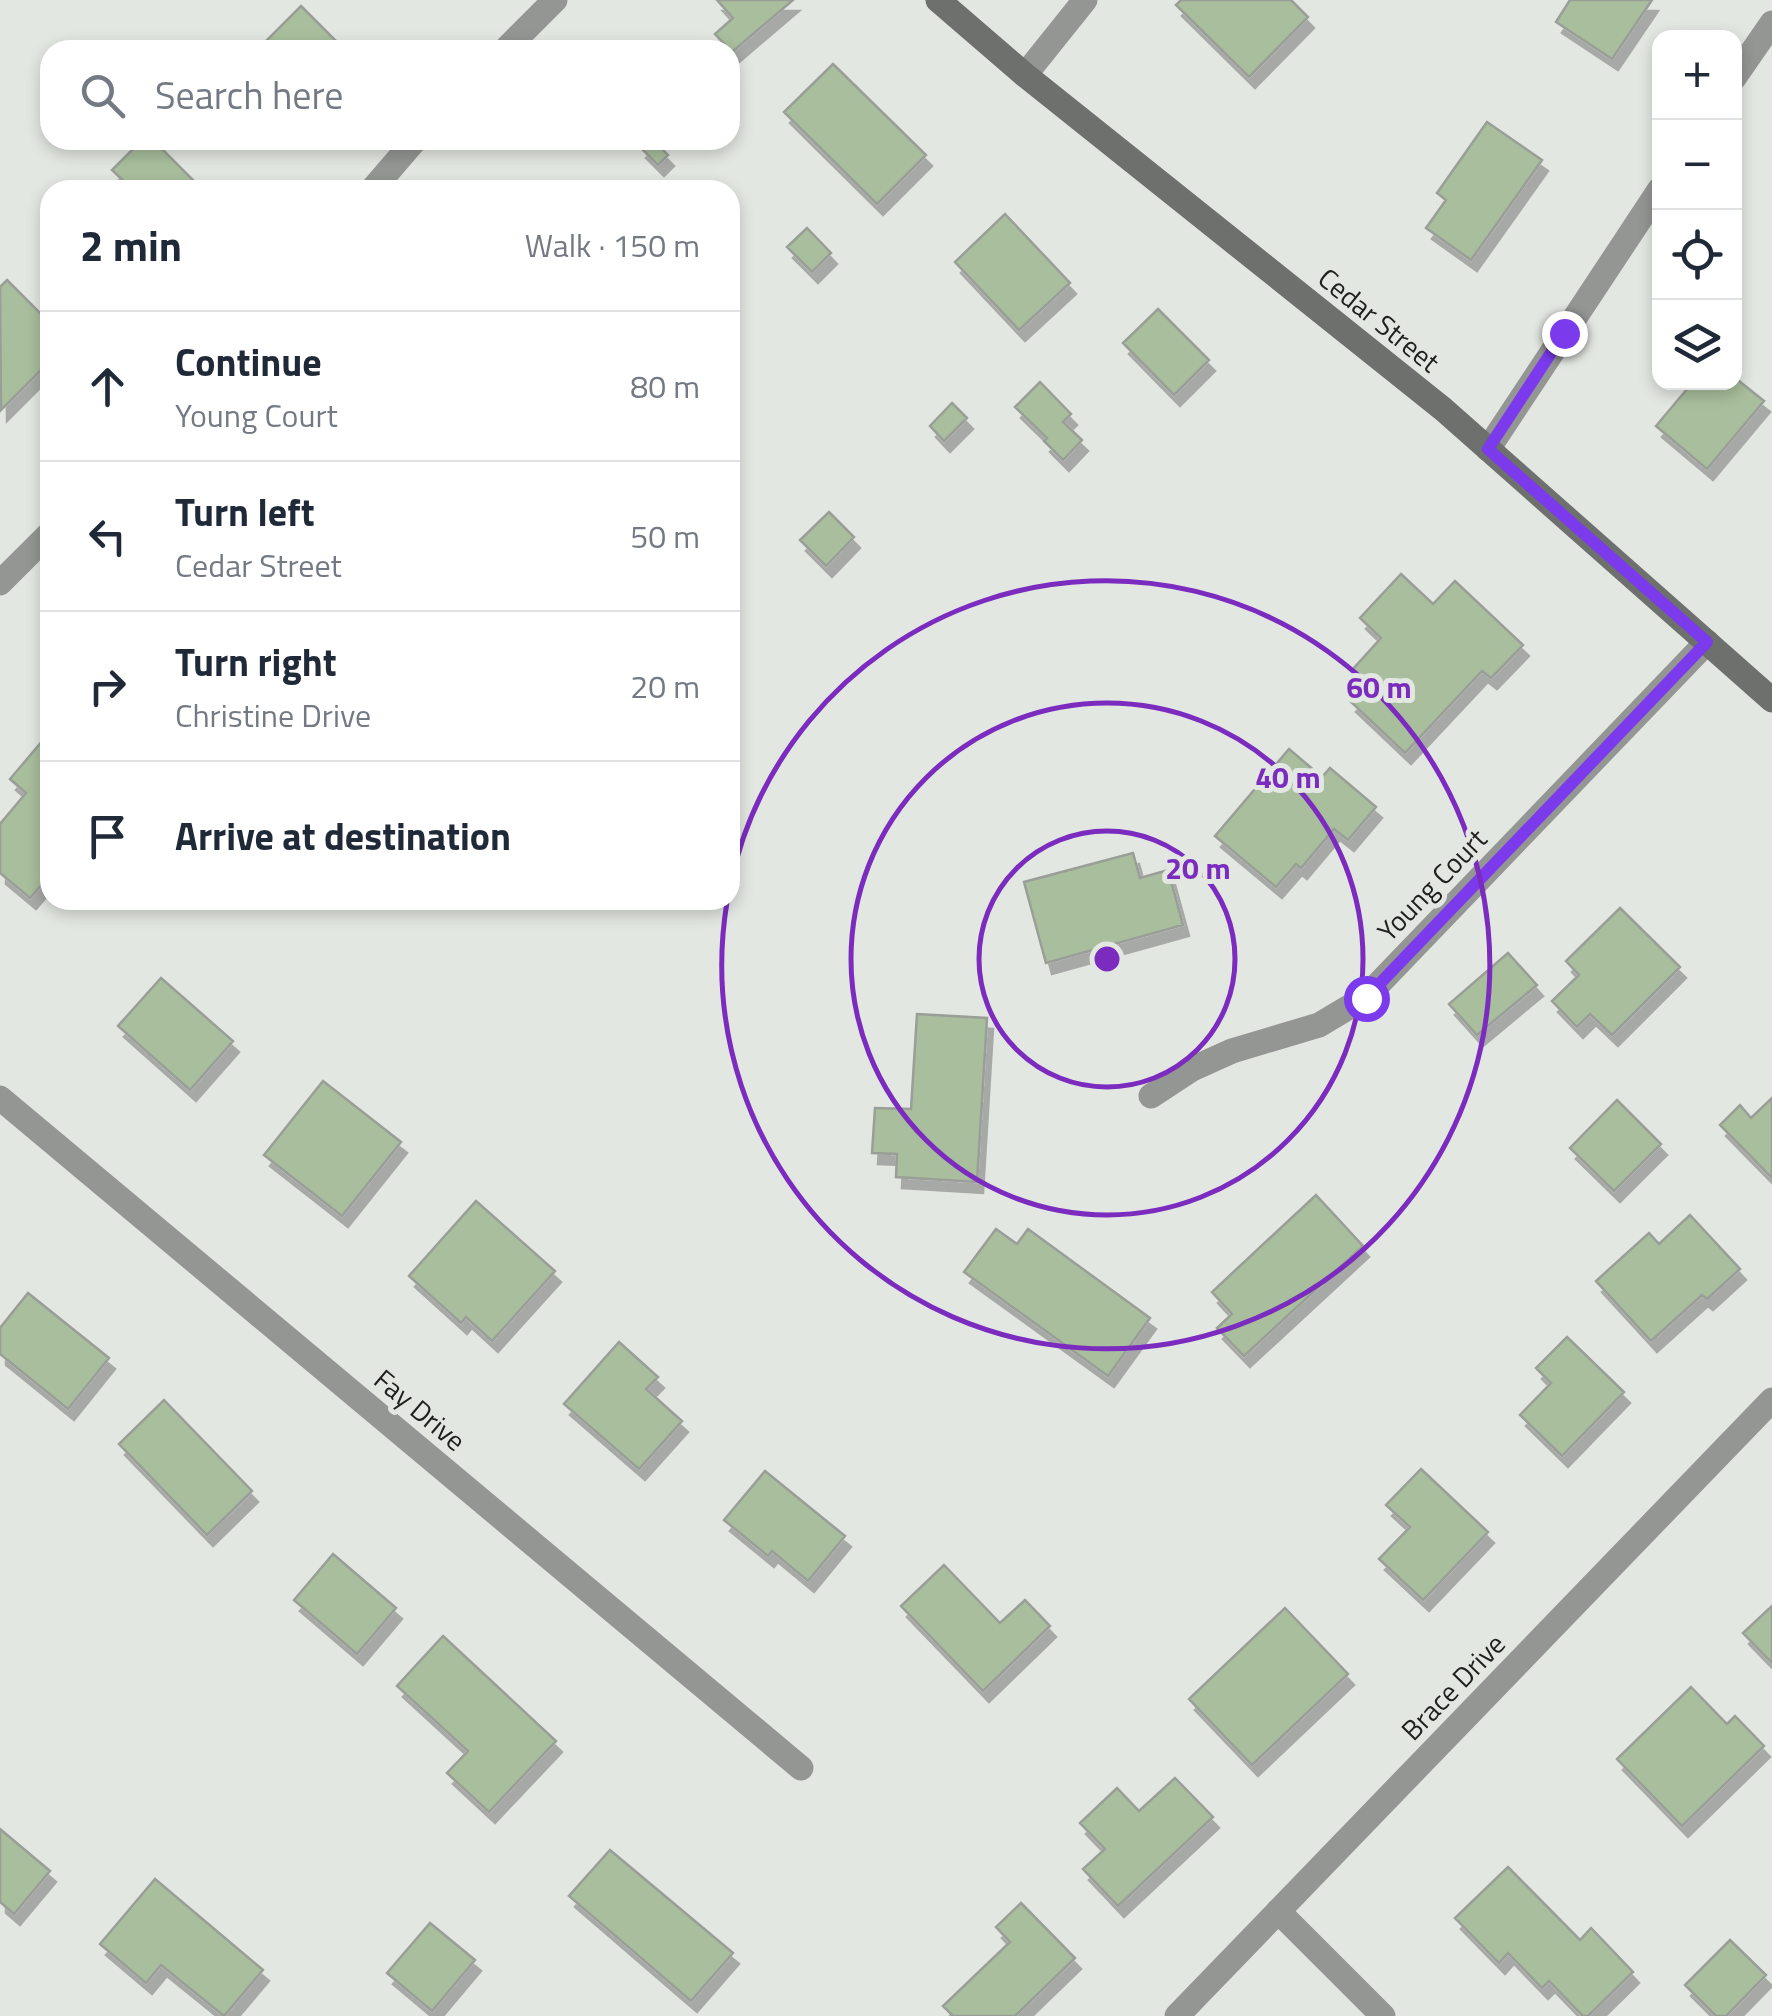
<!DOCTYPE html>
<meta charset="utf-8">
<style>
:root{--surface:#fff;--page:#f6f6f7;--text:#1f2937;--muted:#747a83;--line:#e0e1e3}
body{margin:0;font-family:"Titillium Web",sans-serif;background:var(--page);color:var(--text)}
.controls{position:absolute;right:30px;top:30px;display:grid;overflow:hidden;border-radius:20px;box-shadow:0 5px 15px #0003}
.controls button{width:90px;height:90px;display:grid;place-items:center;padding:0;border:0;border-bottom:2px solid var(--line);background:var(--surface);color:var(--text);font:50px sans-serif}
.stop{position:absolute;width:30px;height:30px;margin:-22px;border:8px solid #7c3aed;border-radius:50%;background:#fff}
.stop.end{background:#7c3aed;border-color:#fff;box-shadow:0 2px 10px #0008}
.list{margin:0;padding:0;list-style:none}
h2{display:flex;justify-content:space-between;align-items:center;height:130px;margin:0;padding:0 40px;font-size:42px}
h2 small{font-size:32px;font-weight:400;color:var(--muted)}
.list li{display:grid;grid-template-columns:65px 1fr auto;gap:30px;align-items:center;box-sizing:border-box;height:150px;padding:0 40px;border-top:2px solid var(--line)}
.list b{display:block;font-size:38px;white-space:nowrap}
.list p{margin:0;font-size:32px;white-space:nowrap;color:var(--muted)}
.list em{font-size:32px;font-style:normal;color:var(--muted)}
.icon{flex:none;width:55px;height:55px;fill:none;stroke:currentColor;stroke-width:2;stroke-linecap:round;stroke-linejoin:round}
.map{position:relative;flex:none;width:1772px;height:2016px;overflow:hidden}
.search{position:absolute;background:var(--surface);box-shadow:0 5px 15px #0003;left:40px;top:40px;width:700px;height:110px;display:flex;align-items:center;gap:25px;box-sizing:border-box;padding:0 35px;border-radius:30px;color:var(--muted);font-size:38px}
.panel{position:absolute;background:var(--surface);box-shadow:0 5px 15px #0003;left:40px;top:180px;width:700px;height:730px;border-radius:30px}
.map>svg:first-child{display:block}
.building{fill:#a8be9c;stroke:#9a9e98;stroke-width:2.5;filter:url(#shadow)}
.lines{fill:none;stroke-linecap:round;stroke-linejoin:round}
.street{stroke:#949693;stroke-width:25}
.secondary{stroke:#6d706c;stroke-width:25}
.route{stroke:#7c3aed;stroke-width:12}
.ring{fill:none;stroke:#7b2cbf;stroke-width:5}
.labels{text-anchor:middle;stroke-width:10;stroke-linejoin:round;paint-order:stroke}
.street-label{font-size:28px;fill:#1f201e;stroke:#e3e7e1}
.centre{fill:#7b2cbf;stroke:#e3e7e1;stroke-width:5}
.ring-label{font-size:30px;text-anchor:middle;font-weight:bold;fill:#7b2cbf;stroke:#e3e7e1;stroke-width:10;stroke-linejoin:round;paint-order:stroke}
</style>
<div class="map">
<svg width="1772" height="2016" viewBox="0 0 1772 2016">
<defs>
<filter id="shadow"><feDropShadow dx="6" dy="11" stdDeviation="0" flood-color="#0004"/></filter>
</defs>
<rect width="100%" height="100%" fill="#e3e7e1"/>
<path class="building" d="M717,0H793L732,52L715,34L733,18Z
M1181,0H1291L1308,17L1249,77L1176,5Z
M1570,0H1652L1612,59L1556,22Z
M301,6L345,50H257Z
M833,64L926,155L877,204L784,112Z
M1487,122L1542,160L1471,260L1426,228L1446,200L1437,193Z
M142,140H153L203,190H133L112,170Z
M647,140H653L668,155L658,165L640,147Z
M1005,214L1070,283L1019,330L955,262Z
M807,228L831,253L812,272L787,247Z
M7,280L50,323V361L1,410L0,287Z
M1158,309L1209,360L1174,395L1123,343Z
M1734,377L1764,401L1707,469L1656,426L1693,382H1734Z
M1040,382L1071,414L1063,422L1082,440L1063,460L1044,441L1047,438L1015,407Z
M952,403L967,418L944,441L930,426Z
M829,512L854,537L826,566L800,540Z
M1401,574L1433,604L1455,581L1523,645L1491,678L1482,671L1405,753L1350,701L1367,682L1353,669L1381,638L1360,618Z
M50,732V875L30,898L0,873V824L26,793L10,779Z
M1289,749L1322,777L1330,768L1376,807L1348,840L1334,829L1301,868L1296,864L1276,887L1215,836Z
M1133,853L1140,878L1168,870L1183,925L1046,963L1024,882Z
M1620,908L1680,967L1612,1035L1590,1014L1577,1027L1552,1001L1579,975L1566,961Z
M1508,953L1537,985L1477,1035L1449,1004Z
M161,978L233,1041L190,1090L118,1026Z
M917,1014L987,1018L977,1182L896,1177L897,1154L872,1153L875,1108L911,1109Z
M323,1081L401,1142L342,1216L264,1155Z
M1772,1098V1178L1720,1125L1740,1105L1751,1118Z
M1617,1100L1661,1144L1614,1191L1570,1148Z
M1316,1195L1363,1246L1244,1356L1217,1328L1232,1314L1212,1292Z
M476,1201L555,1271L492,1341L466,1317L461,1323L409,1276Z
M1690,1215L1740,1269L1707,1299L1702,1295L1651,1341L1596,1281L1649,1233L1659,1244Z
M996,1229L1017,1244L1028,1229L1150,1318L1108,1376L964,1272Z
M28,1293L109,1358L68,1409L0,1354V1328Z
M1567,1337L1624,1392L1562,1456L1520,1415L1551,1383L1536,1368Z
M619,1342L658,1377L646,1389L682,1421L639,1469L564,1404Z
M164,1400L252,1491L207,1535L119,1444Z
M1421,1469L1488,1532L1423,1600L1379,1559L1410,1527L1386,1505Z
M765,1471L845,1536L808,1581L772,1551L768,1556L724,1520Z
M333,1554L396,1608L357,1654L294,1600Z
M944,1565L1000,1623L1025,1600L1050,1626L983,1691L901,1606Z
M1772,1606V1663L1743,1633Z
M1285,1608L1348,1674L1252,1765L1189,1699Z
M443,1636L556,1741L489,1812L447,1773L468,1751L397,1686Z
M1691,1687L1727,1724L1735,1716L1764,1746L1682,1826L1617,1759Z
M1175,1778L1213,1817L1118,1906L1083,1869L1105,1849L1080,1823L1117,1788L1139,1811Z
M0,1829L50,1871L14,1914L0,1902Z
M610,1850L733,1953L691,2001L569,1896Z
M1508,1867L1580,1940L1591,1928L1633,1972L1588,2016H1583L1549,1981L1542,1988L1508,1953L1499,1963L1455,1918Z
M155,1879L263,1970L224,2016L161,1965L146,1983L100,1944Z
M1021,1903L1075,1958L1015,2016H953L943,2006L1010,1942L996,1927Z
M430,1923L475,1960L432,2011L387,1973Z
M1730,1940L1766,1975L1726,2016H1716L1685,1985Z"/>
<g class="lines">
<path class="street" d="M505,50L555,0
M1025,75L1085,0
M1734,78L1772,23
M372,190L415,140
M1488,449L1660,189
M0,583L50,533
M1151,1096L1192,1069L1232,1051L1319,1025L1366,997L1707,642
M0,1098L801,1768
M1278,1911L1383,2016
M1177,2016L1772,1400"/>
<path class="secondary" d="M938,0L1025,75L1443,409L1772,700"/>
</g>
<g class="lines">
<path class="route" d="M1366,998L1707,642L1488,449L1564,333"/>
</g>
<g class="ring">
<circle cx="1107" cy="959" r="128"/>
<circle cx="1107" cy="959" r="256"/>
<path d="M730 886A384 384 0 1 1 727 902"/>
</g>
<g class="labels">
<g class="street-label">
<text transform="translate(1379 320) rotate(39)" y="10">Cedar Street</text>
<text transform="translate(1432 885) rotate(-46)" y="10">Young Court</text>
<text transform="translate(420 1410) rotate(40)" y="10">Fay Drive</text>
<text transform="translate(1453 1687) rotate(-46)" y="10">Brace Drive</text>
</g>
</g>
<circle cx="1107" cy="959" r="15" class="centre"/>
<g class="ring-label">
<text x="1379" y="698">60 m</text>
<text x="1288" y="788">40 m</text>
<text x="1198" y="879">20 m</text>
</g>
</svg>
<div class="controls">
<button>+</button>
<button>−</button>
<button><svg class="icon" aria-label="locate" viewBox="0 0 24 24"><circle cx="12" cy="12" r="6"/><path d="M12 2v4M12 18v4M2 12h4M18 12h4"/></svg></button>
<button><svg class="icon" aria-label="layers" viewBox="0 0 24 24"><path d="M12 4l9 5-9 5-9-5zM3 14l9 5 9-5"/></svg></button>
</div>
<div class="stop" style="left:1366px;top:998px"></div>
<div class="stop end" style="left:1564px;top:333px"></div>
<div class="search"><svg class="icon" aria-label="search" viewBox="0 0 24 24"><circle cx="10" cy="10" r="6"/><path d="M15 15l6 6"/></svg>Search here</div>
<section class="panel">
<h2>2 min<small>Walk · 150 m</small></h2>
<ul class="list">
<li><svg class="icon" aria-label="ahead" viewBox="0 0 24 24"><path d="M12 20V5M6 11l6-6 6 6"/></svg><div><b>Continue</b><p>Young Court</p></div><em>80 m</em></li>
<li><svg class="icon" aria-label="left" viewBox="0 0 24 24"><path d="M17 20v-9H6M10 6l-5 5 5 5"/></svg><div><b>Turn left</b><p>Cedar Street</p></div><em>50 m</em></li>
<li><svg class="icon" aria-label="right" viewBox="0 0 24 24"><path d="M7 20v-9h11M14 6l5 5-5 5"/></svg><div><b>Turn right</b><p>Christine Drive</p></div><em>20 m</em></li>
<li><svg class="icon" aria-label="arrive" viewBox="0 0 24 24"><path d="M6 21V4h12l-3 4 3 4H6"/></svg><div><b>Arrive at destination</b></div></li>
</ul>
</section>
</div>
